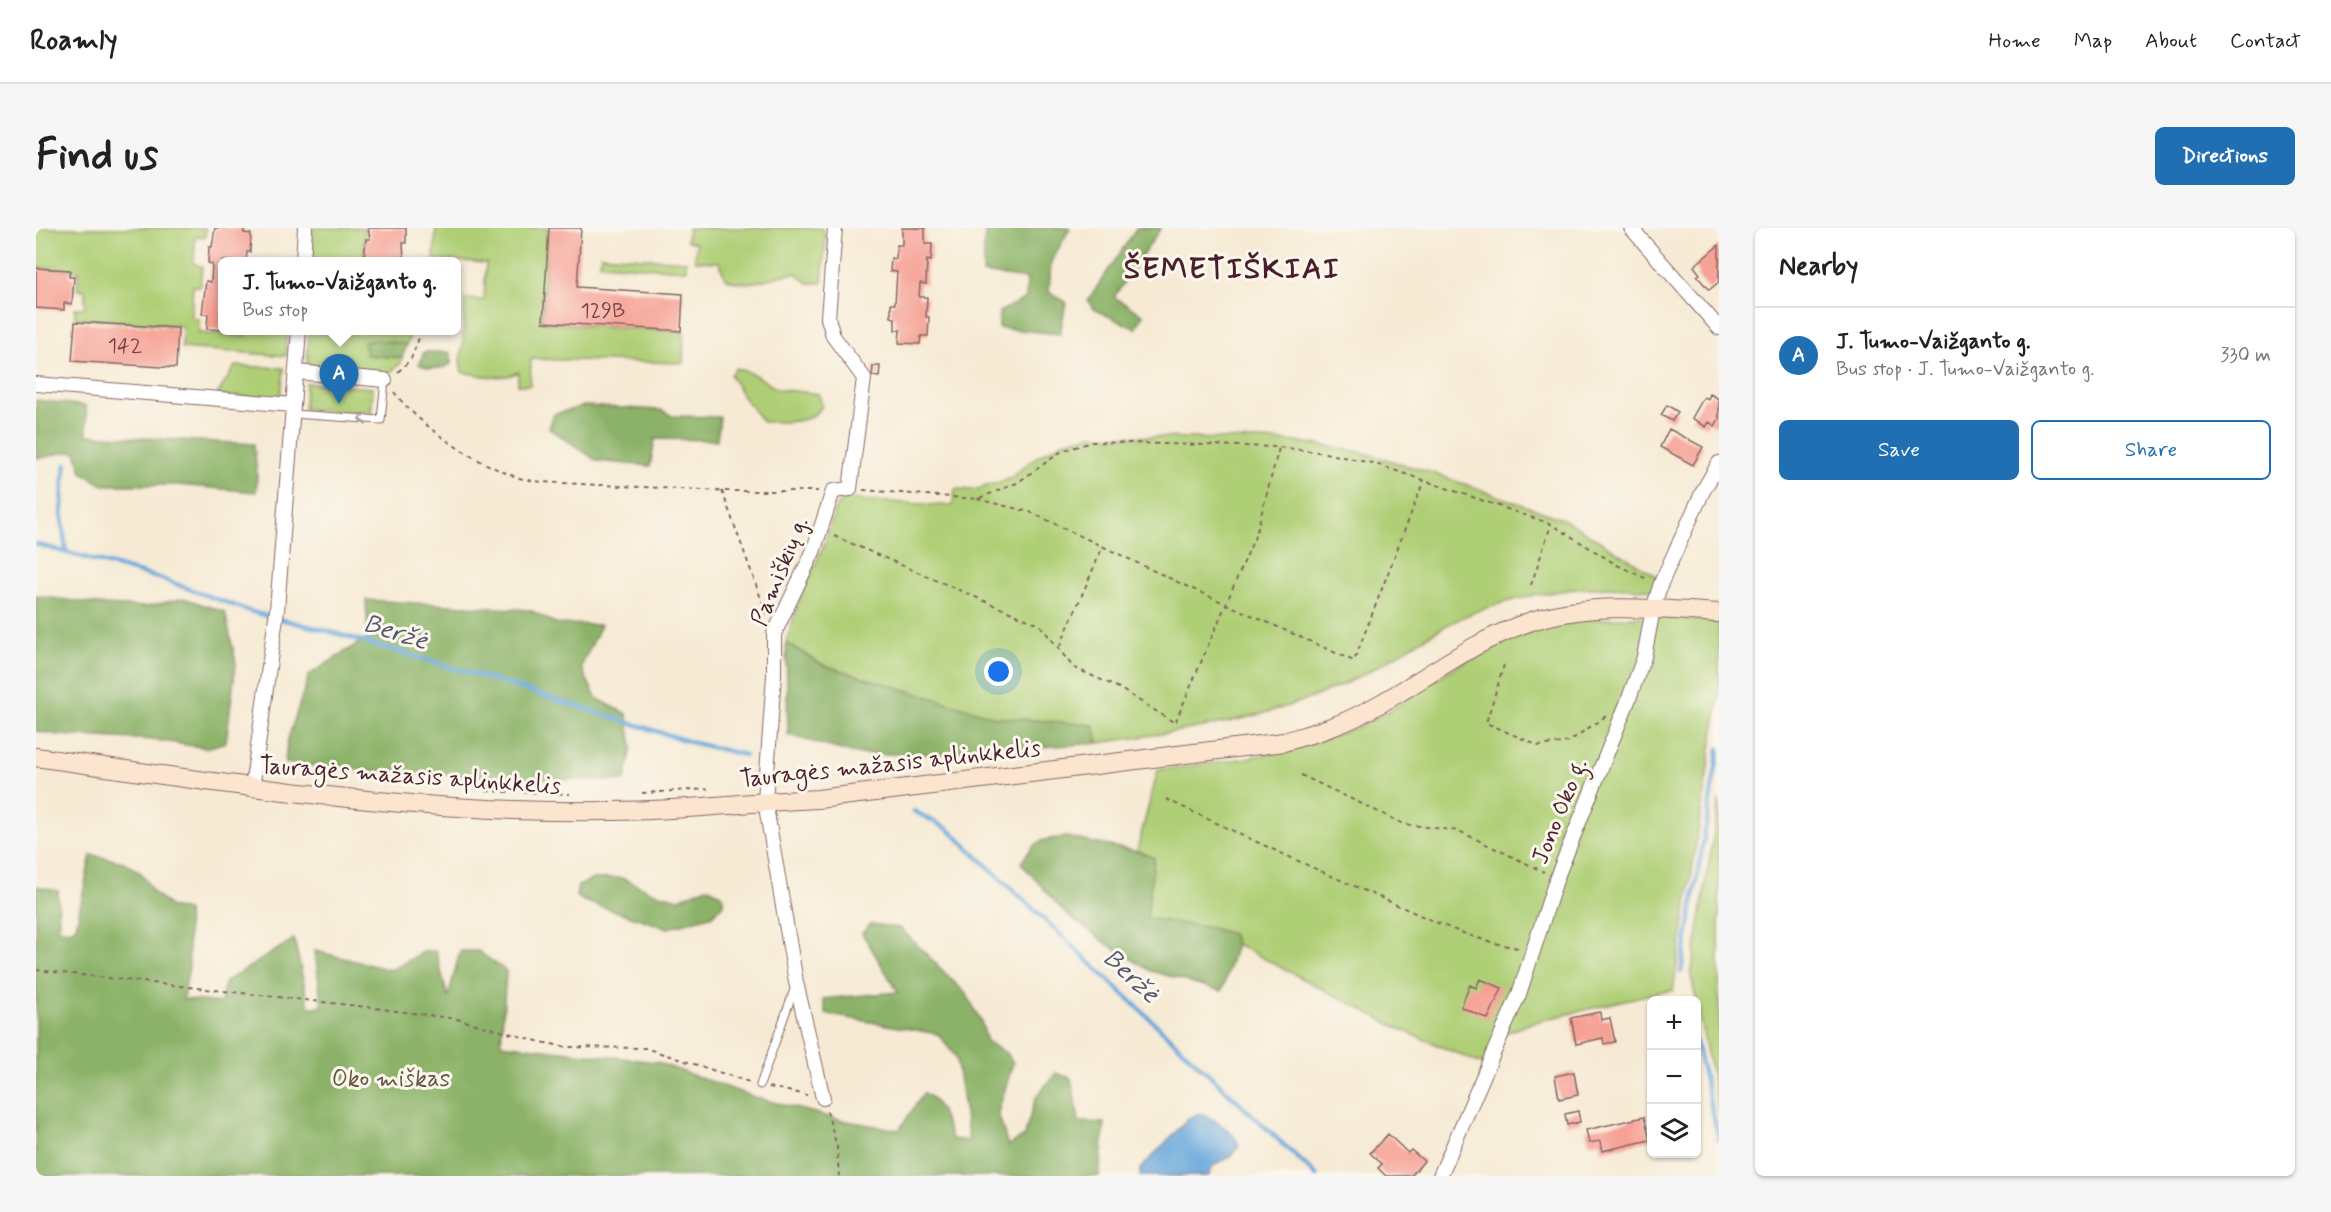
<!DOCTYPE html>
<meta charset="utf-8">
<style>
:root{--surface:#fff;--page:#f6f6f6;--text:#202124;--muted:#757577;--line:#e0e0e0;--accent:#1f6fb2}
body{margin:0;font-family:Mynerve,sans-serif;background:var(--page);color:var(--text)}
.controls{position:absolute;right:18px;bottom:18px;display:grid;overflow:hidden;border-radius:9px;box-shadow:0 2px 4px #0004}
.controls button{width:54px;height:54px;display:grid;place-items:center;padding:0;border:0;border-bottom:2px solid var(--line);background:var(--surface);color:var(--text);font:30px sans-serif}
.you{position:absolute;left:963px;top:444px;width:21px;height:21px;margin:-15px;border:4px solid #fff;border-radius:50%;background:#1a73e8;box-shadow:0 0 0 9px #1a73e833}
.badge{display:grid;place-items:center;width:39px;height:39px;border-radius:50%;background:var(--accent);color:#fff;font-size:20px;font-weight:700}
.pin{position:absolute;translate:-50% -50px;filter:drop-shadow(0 2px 3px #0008)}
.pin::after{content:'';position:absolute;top:32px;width:21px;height:18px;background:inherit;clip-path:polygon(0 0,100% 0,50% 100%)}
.popup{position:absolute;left:182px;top:29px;width:243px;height:78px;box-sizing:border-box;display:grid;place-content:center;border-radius:9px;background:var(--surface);filter:drop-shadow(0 2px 4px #0005);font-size:20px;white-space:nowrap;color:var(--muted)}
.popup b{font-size:22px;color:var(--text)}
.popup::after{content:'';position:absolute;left:50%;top:100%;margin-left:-12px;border:12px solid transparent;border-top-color:var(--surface)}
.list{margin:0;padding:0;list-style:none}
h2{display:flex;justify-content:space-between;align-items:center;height:78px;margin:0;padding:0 24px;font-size:26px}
h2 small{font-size:20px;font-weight:400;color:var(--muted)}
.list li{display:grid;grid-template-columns:39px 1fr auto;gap:18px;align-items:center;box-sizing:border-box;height:96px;padding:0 24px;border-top:2px solid var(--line)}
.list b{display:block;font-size:22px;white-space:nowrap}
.list p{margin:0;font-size:20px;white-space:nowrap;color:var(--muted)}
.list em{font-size:20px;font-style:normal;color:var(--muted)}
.actions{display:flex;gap:12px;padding:18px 24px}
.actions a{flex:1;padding:14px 0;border:2px solid var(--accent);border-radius:9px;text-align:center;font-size:21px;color:var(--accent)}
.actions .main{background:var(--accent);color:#fff}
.icon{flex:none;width:33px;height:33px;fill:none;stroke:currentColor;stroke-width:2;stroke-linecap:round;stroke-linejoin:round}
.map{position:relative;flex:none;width:1683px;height:948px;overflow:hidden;border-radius:9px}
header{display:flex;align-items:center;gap:36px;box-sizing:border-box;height:84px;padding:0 30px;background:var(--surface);border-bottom:2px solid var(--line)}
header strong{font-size:28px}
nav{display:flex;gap:33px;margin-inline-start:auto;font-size:21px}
.intro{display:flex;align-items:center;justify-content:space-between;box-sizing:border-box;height:144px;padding:0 36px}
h1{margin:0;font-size:42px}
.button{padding:15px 27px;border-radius:9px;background:var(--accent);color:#fff;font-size:21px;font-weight:700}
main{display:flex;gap:36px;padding:0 36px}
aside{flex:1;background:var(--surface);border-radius:9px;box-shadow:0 2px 4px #0004}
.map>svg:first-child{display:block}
.green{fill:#afcf76;stroke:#7c7750;stroke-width:1.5}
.forest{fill:#8bb267;stroke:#6a6849;stroke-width:1.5}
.water{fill:#69a7db;stroke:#5a6383;stroke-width:1.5}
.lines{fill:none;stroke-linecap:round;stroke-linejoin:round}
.stream{stroke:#69a7db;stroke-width:4.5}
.building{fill:#f69e92}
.service-casing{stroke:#866666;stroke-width:9}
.minor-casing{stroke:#866666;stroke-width:16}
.secondary-casing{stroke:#866666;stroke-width:20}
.path{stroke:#866666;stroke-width:2;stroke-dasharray:4.5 4.5;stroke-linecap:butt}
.service{stroke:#fff;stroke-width:7}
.minor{stroke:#fff;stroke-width:14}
.secondary{stroke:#fbe5cf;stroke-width:18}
.oneway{stroke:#ae9aa0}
.labels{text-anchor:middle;stroke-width:6;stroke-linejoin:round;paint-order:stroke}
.number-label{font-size:21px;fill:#753f45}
.street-label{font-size:24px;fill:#4a1f2b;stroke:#fbf7ec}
.park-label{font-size:24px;fill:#685442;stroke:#fbf7ec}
.water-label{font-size:26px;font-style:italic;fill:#565571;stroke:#fbf7ec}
.district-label{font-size:30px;font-weight:bold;letter-spacing:1.5px;fill:#4a1f2b;stroke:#fbf7ec}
</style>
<header>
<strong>Roamly</strong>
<nav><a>Home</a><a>Map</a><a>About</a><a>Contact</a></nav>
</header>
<div class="intro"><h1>Find us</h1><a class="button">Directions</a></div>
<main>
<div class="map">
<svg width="1683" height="948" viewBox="0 0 1683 948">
<rect width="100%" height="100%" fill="#fbf7ec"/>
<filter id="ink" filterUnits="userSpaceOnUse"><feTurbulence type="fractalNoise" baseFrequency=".0167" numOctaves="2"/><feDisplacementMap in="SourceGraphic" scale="12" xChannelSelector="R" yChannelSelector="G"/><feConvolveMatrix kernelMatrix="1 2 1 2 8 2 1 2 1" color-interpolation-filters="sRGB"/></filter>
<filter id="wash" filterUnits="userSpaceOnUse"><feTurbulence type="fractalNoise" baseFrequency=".008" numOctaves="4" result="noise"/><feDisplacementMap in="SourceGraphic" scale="24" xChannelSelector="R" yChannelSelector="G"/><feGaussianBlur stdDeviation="1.35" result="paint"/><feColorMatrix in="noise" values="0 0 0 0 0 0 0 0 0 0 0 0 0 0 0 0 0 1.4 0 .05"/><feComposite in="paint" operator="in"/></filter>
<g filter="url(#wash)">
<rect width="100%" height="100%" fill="#f6ead4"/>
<path class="green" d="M0,0H170L169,9H159L158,36L166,38L164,59L157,58L155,89L163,91V105L210,108L211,103H251L250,128L146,120V98L39,90V80H49V62L41,61L43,43L0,39Z
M277,0H329L328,33H276Z
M400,0H512L506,95L648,104L647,135L495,131L494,157H482V144C466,153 444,147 426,144L424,133L427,115L429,71L448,72L450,35L398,31Z
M652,0H785L790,9L786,55H772L760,45C733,48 714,62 689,50L683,34L659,33L660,15L651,13Z
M565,27L650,33V42L564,36Z
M273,103H375L371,116L340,112L330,127L366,130L365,135L353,145L271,137Z
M199,138L248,140L244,171L181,167Z
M700,140L719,147L741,161L783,166L786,178C773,198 749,193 727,194L709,171L694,147Z
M270,155L337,160L335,185L268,181Z
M1055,207L1249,213L1278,216L1325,224L1400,246L1529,292L1621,348L1617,362C1602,361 1587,359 1572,359C1523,360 1460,372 1417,394C1391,407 1367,424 1342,438C1320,451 1296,462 1272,471C1205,496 1133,505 1062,515L1058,497L959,489L787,437L750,415L764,370L788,317L800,278L808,271L917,278L919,261L938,262L973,251L1000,229L1027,214Z
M1597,389H1638L1683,394V470L1637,763L1622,764L1495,795L1461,808L1448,837L1362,800L1200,716L1196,706L1110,690L1118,630L1101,622L1122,542C1195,533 1267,525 1334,493C1363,479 1388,458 1415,442C1450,421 1492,400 1533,394C1554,391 1576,391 1597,389Z
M1683,572V884L1655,747Z"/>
<path class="forest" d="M949,0H1034L1015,34L1013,64L1030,74L1024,106L963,100V84L990,70L991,51L947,45Z
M1101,0H1125L1078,69L1107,87L1100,101L1057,81L1052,72Z
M340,112L371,116L366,130L330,127L328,115L330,113Z
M388,124H413L415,127V136C407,142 391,141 383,136Z
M0,172L50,178L51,207L218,216C219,235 223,245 220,264L142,257H67L46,244L40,224C25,222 15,230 0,230Z
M548,178L625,182L636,188L684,189L681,212L619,211L614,238L561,233L513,200L518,186Z
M0,368L69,377L110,379L148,370L189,384L200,435L190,514L170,520L120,512L23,507L0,503Z
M330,372L494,382L521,396L565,397L545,439L560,470L591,486L596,519L589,553L474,550L310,541L249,535L251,514L273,447L332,409Z
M750,415L787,437L959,489L1058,497L1062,515L902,526H819L752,507Z
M1030,609L1103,624L1118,630L1111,690L1176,700L1196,706L1200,716L1186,763L1115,743L1074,718L1029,685L985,635C1001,611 1002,612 1030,609Z
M55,627L88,634L105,645L117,664L135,679L151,683L153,739L147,771L185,775L189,754L258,711L273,779H286L279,723L355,742L389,723H400L412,770L424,723H442L470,743L465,816L620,834L718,869L805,892L863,902L888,865C904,872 909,895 916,911L933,913L920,829L902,806L790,786L787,771L862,764L826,705L835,696L864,700L931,767L945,793L951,814L970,825L977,835L962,885L972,918L988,908L1000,869L1020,845L1035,850L1043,894L1069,895L1063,948H0V658L22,663L23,701L33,703L40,698Z
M586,650L616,664L643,671L671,659L687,667V676L677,687L632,700L548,673L540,668L542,658L557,651Z"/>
<path class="water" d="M1163,885C1177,890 1197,902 1203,917C1196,935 1175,930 1173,948H1104V941L1153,890Z"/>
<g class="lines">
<path class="stream" d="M30,236C25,266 24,295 31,325
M0,316L126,351L216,384L292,403L455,451L658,515L709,527
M878,583L912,601L1281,948
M1645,744L1683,521
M1660,814L1683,912"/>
</g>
<g id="blocks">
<path class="building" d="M179,0H208V5L215,6L214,24H211L210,33H186V102L171,101L172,86H166L170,53L175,54L176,36L172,35L173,19H176Z
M332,0H370V15H367L368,33H335L336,29H328L330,11H334Z
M513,0H545L541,59L647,66L645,103L507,94Z
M866,0H889V16H896L895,33L891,32L890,56L884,55L883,69H891L890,89H893L892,108H885L884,116L863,115L864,102H859V90L855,89V76H859L861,44L854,43L855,30L860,31L861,17H866Z
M1683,17V54L1673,62L1661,48L1664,46L1658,38Z
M0,40L34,42L33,49H38L36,76L28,75V82L0,80Z
M39,94L142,100L140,140L36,133Z
M837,138H844L843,149L836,148Z
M1674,166L1683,171V191L1679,198L1673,194L1670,199L1656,190L1668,169L1672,171Z
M1631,177L1642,184L1636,193L1625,187Z
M1633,201L1667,219L1657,237L1624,219Z
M1444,751L1466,760L1452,791L1425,779L1434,757L1440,760Z
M1564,784L1565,792L1574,790L1579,814L1568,816L1567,810L1540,816L1535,790Z
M1538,844L1542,867L1523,871L1519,848Z
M1542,883L1544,894L1531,897L1529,886Z
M1608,889L1614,912L1566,923L1564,913L1553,915L1550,902Z
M1352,906L1372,925L1375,922L1388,933L1375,948H1350L1342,940L1346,936L1334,925Z"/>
</g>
</g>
<g filter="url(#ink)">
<use href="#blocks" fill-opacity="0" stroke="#866666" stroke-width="1.5"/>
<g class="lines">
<defs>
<path id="service" d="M257,186L345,192L349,152
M724,857L759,759"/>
<path id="minor" d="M1595,0L1683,100
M267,33L269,0
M260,144L349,152
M0,156L257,177
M216,560L241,382L263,102
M787,870L760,754L729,573L738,447V406L777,324L797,263L814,261L828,150L797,108L792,90L799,0
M1404,948L1483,766L1521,649L1592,473L1608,429L1617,381L1625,355L1667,263L1683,235"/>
<path id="secondary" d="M0,529C159,552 318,576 478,582C535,584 594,584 651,580C695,577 738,573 782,571L1248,514C1274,506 1301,499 1325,486C1383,457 1431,415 1493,394C1554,373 1620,381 1683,385"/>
</defs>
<use href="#service" class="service-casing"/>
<use href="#minor" class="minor-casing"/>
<use href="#secondary" class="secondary-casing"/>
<path class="path" d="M362,144L375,131L386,102
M358,164C385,199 436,233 478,248C486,252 496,252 505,254L686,263H782
M827,262L941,271L981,255L1026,223L1056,214L1243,219L1289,225L1340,236L1515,296L1581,337L1611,351
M686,263L731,387
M941,271L994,284L1150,358L1318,433L1388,252
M798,308L1004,397L1037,439L1083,460L1139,495L1220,306L1243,220
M1495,357L1515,297
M1024,418L1067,318
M1468,437L1450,495L1503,518L1532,514L1570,488
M1265,547L1368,596L1423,603L1508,644
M450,563L534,566
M606,565L672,561
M1130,571C1203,606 1276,640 1350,672C1393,691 1437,713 1483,720
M0,742L331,779L421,791L505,814L531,819L609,820L713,854
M733,859L771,867
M791,883L801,919L803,948"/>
<use href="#service" class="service"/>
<use href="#minor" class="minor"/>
<use href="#secondary" class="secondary"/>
</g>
<defs><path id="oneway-chevron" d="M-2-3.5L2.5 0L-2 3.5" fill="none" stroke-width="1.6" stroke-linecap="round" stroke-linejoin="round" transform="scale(1.5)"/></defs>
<use class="oneway" href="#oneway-chevron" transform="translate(327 191) rotate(-176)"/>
</g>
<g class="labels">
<g class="number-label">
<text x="567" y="89">129B</text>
<text x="89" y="124">142</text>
</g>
<g class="street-label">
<text transform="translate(743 343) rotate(-68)" y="8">Pamiškių g.</text>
<text transform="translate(854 535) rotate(-6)" y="8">Tauragės mažasis aplinkkelis</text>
<text transform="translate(374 547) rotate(4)" y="8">Tauragės mažasis aplinkkelis</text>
<text transform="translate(1523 583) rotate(-68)" y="8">Jono Oko g.</text>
</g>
<g class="park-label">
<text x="355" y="858">Oko miškas</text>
</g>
<g class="water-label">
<text transform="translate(360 403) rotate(17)" y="9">Beržė</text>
<text transform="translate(1096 747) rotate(43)" y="9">Beržė</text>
</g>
<g class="district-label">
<text x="1196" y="50">ŠEMETIŠKIAI</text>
</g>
</g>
</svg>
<div class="controls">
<button>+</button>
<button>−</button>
<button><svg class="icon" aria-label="layers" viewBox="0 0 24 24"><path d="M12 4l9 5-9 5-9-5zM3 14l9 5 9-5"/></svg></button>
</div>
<div class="you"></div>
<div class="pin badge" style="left:303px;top:176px">A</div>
<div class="popup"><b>J. Tumo-Vaižganto g.</b>Bus stop</div>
</div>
<aside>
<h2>Nearby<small></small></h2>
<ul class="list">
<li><span class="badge">A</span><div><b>J. Tumo-Vaižganto g.</b><p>Bus stop · J. Tumo-Vaižganto g.</p></div><em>330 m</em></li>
</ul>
<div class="actions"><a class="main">Save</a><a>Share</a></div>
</aside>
</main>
